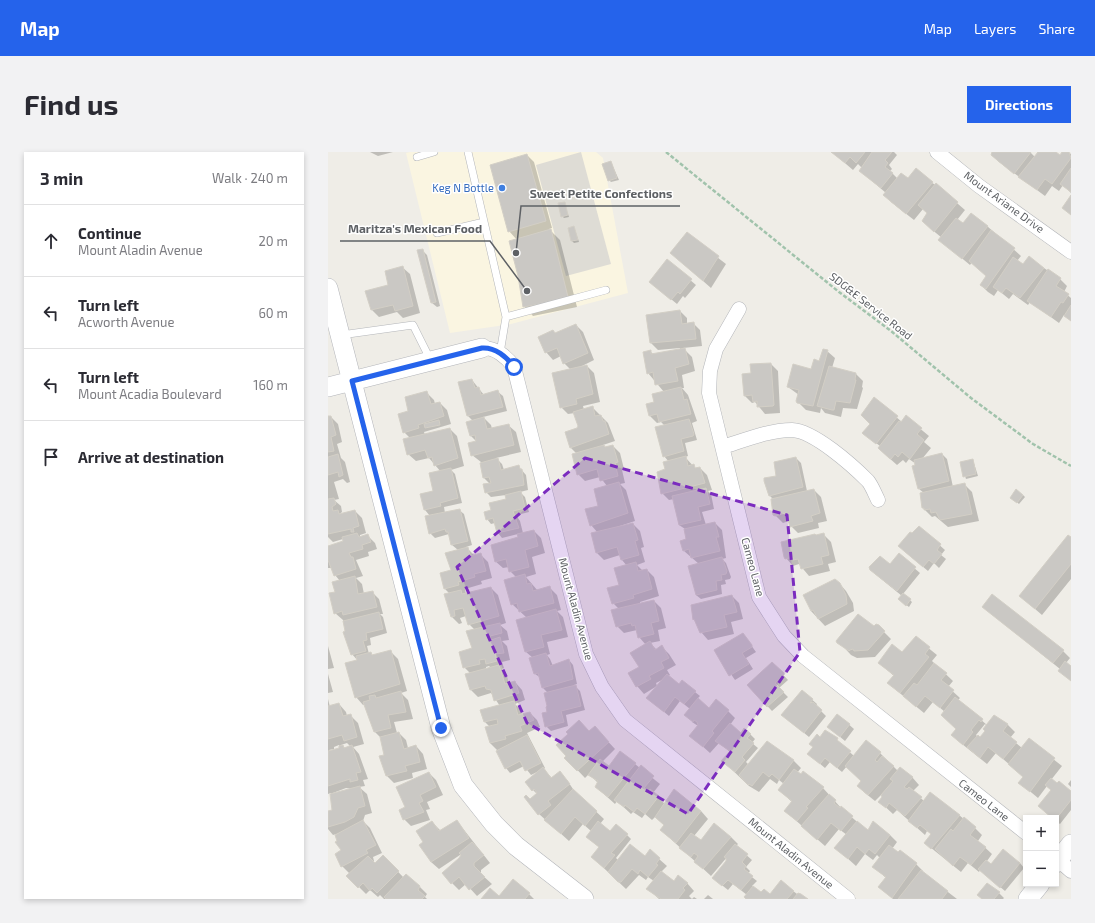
<!DOCTYPE html>
<meta charset="utf-8">
<style>
:root{--surface:#fff;--page:#f2f2f3;--text:#2b2b33;--muted:#7c7c81;--line:#e1e1e2;--accent:#2563eb}
body{margin:0;font-family:"Exo 2",sans-serif;background:var(--page);color:var(--text)}
.controls{position:absolute;right:12px;bottom:12px;display:grid;overflow:hidden;border-radius:0px;box-shadow:0 2px 6px #0003}
.controls button{width:36px;height:36px;display:grid;place-items:center;padding:0;border:0;border-bottom:1px solid var(--line);background:var(--surface);color:var(--text);font:20px sans-serif}
.stop{position:absolute;width:12px;height:12px;margin:-9px;border:3px solid #2563eb;border-radius:50%;background:#fff}
.stop.end{background:#2563eb;border-color:#fff;box-shadow:0 1px 4px #0008}
.list{margin:0;padding:0;list-style:none}
h2{display:flex;justify-content:space-between;align-items:center;height:52px;margin:0;padding:0 16px;font-size:17px}
h2 small{font-size:13px;font-weight:400;color:var(--muted)}
.list li{display:grid;grid-template-columns:26px 1fr auto;gap:12px;align-items:center;box-sizing:border-box;height:72px;padding:0 16px;border-top:1px solid var(--line)}
.list b{display:block;font-size:15px;white-space:nowrap}
.list p{margin:0;font-size:13px;white-space:nowrap;color:var(--muted)}
.list em{font-size:13px;font-style:normal;color:var(--muted)}
.icon{flex:none;width:22px;height:22px;fill:none;stroke:currentColor;stroke-width:2;stroke-linecap:round;stroke-linejoin:round}
.map{position:relative;flex:none;width:743px;height:747px;overflow:hidden;border-radius:0px}
header{display:flex;align-items:center;gap:24px;box-sizing:border-box;height:56px;padding:0 20px;background:var(--accent);color:#fff}
header strong{font-size:19px}
nav{display:flex;gap:22px;margin-inline-start:auto;font-size:14px}
.intro{display:flex;align-items:center;justify-content:space-between;box-sizing:border-box;height:96px;padding:0 24px}
h1{margin:0;font-size:28px}
.button{padding:10px 18px;border-radius:0px;background:var(--accent);color:#fff;font-size:14px;font-weight:700}
main{display:flex;gap:24px;padding:0 24px}
aside{flex:1;background:var(--surface);border-radius:0px;box-shadow:0 2px 6px #0003}
.map>svg:first-child{display:block}
.commercial{fill:#faf5e1}
.education{fill:#dedcd5}
.shadow{fill:#0003;fill-rule:evenodd}
.building{fill:#cac8c4;stroke:#d3cfc6}
.lines{fill:none;stroke-linecap:round;stroke-linejoin:round}
.lane-casing{stroke:#b4b6ba;stroke-width:8}
.street-casing{stroke:#b4b6ba;stroke-width:15}
.secondary-casing{stroke:#b3b5ba;stroke-width:20}
.path{stroke:#a1c3ac;stroke-width:2.5;stroke-dasharray:4 2;stroke-linecap:butt}
.lane{stroke:#fff;stroke-width:7}
.street{stroke:#fff;stroke-width:14}
.secondary{stroke:#fff;stroke-width:19}
.route{stroke:#2563eb;stroke-width:5}
.marked{fill:#7b2cbf;fill-opacity:0.2;stroke:#7b2cbf;stroke-width:3;stroke-dasharray:8 5;stroke-linejoin:round}
.shop-dot{fill:#3f7fe0;stroke:#fff;stroke-width:1.5}
.labels{text-anchor:middle;stroke-width:3;stroke-linejoin:round;paint-order:stroke}
.shop-label{font-size:11px;fill:#366cbe;stroke:#fff;text-anchor:end}
.street-label{font-size:11px;fill:#5e6165;stroke:#fff}
.leader{fill:none;stroke:#5e6165;stroke-width:1.5}
.callout-dot{fill:#5e6165;stroke:#fff;stroke-width:1.5}
.callout-label{font-size:12px;text-anchor:middle;font-weight:bold;fill:#5e6165;stroke:#fff;stroke-width:3;stroke-linejoin:round;paint-order:stroke}
</style>
<header>
<strong>Map</strong>
<nav><a>Map</a><a>Layers</a><a>Share</a></nav>
</header>
<div class="intro"><h1>Find us</h1><a class="button">Directions</a></div>
<main>
<aside>
<h2>3 min<small>Walk · 240 m</small></h2>
<ul class="list">
<li><svg class="icon" aria-label="ahead" viewBox="0 0 24 24"><path d="M12 20V5M6 11l6-6 6 6"/></svg><div><b>Continue</b><p>Mount Aladin Avenue</p></div><em>20 m</em></li>
<li><svg class="icon" aria-label="left" viewBox="0 0 24 24"><path d="M17 20v-9H6M10 6l-5 5 5 5"/></svg><div><b>Turn left</b><p>Acworth Avenue</p></div><em>60 m</em></li>
<li><svg class="icon" aria-label="left" viewBox="0 0 24 24"><path d="M17 20v-9H6M10 6l-5 5 5 5"/></svg><div><b>Turn left</b><p>Mount Acadia Boulevard</p></div><em>160 m</em></li>
<li><svg class="icon" aria-label="arrive" viewBox="0 0 24 24"><path d="M6 21V4h12l-3 4 3 4H6"/></svg><div><b>Arrive at destination</b></div></li>
</ul>
</aside>
<div class="map">
<svg width="743" height="747" viewBox="0 0 743 747">
<rect width="100%" height="100%" fill="#efede7"/>
<path class="commercial" d="M82,0H268L275,6L300,141L183,172L122,181L78,1Z"/>
<path class="education" d="M253,0L283,112L238,124L208,13Z"/>
<path class="shadow" d="M42,0H65L50,4Z
M504,0H566L569,3L561,13L564,17L562,19L570,27L604,31L608,33L637,58L629,68L635,73L659,74L693,104L689,109L695,114L716,116L732,127L739,134L736,140L743,146V169L736,163L731,171L702,150L700,153L685,142L681,147L670,138L666,144L660,140L653,133L659,124L644,110L642,113L612,88L614,86L602,76L600,61L595,57L586,68L563,50L558,41L537,23L534,16L530,12L525,18Z
M665,0H702L707,5L711,0H726L732,4L735,0H740L743,2V41L735,33L731,39L724,34L717,44L671,10L664,3Z
M199,3L206,10L224,76L221,77L232,88L249,155L205,164L196,154L189,88L181,79Z
M283,10L291,28L283,30L281,28Z
M236,51L241,65L236,66L234,64Z
M246,75L251,90L246,91L244,89Z
M359,82L398,112L383,136L351,108Z
M94,98L99,103L112,154L109,155L104,151L91,99Z
M340,109L368,133L357,146L355,144L349,152L327,134Z
M74,115L82,122L92,161L75,166L69,160L51,165L44,158L39,139L62,133Z
M352,159L359,166V172L365,171L372,178L374,194L355,196L364,205L367,219L354,223L356,236H354L360,243L369,269L364,271L369,288L357,291L360,304L357,305L368,317L372,316L379,323L384,338L380,339L383,342L386,357L374,360L378,373L387,371L394,378L398,406L394,407L398,411L403,425L402,427L397,428L398,432L393,433L394,442L373,447L368,443L371,412L356,399L360,388L357,377L351,373L346,347L341,348L334,341L341,310L336,304L337,274L333,270L329,271L322,264L327,251L336,240L320,221L323,200L326,203L352,198V196L330,198L323,191Z
M248,173L255,180L266,208L252,215L259,214L266,221L272,250L255,254L256,258L264,255L280,271L287,289L275,293L277,296L285,294L292,301L296,317L294,318L297,331L292,332L298,338L307,369L292,374V375L305,372L312,379L316,395L313,396L317,410L309,413L315,419L319,418L326,425L331,444L312,450V452L326,449L333,456L338,476L330,478L332,489L322,491L329,498L334,495L341,502L348,513L339,518L342,523L340,524L351,534L367,540L372,544L369,547L381,557L400,559L407,566L402,573L413,582H422L427,587L424,591L430,596L418,610L421,613L439,591L466,609L473,616L469,621L495,636L514,657L540,679L562,683L569,690L564,697L588,712L595,719L594,720L629,747H565L551,735L558,726L546,715L552,706L549,703L545,708L537,702L528,714L508,696L519,683L511,677L497,694L457,659L464,650L451,638L456,632L451,628L449,632L442,627L431,640L421,634L399,613L402,600L391,591L382,601L363,584L370,574L364,570L362,557L352,549L341,564L324,550L329,534L316,542L309,534L302,521L312,515L318,493L311,485L309,478L296,481L289,474L291,457L285,451L299,414L294,408L292,403L276,408L269,401L270,381L263,373L279,334L272,325L257,329L250,322L249,302L242,295L252,274L247,261L240,262L233,255L243,218L236,211L233,204L225,208L218,200L228,182ZM336,527L329,534L328,531Z
M499,199L507,206L504,216L528,222L535,229L534,235L535,236L529,257L515,256L513,265L497,261L493,256L492,261L478,258L469,249L471,243L460,235L484,218L492,210Z
M443,212L450,219L452,261L437,262L427,250L424,251L417,244L424,222Z
M144,228L156,243L170,240L175,244L179,259L155,265L163,273L164,277L180,273L188,280L193,300L168,306L174,312L176,318L191,315L198,323L200,338L192,340L197,345L201,360L189,363L190,366L192,369L195,381L206,379L213,386L217,401L204,405L208,422L198,425L210,439L222,436L229,443L233,458L229,459L235,465L240,485L219,490L222,502L219,503L222,507L225,514L241,508L245,513L249,532L246,533L252,539L257,558L238,563L240,574L223,579L218,574L220,541L215,536L213,526L207,522L205,506L198,500L199,466L184,452L189,426L182,419L181,415L175,416L167,409L191,385L190,382L174,386L170,381L167,371L163,372L159,367L164,359L179,348L178,343L163,345L158,340L162,332L156,326L153,310L144,303L149,290L143,284L145,269L139,263Z
M99,241L106,248L107,252L112,251L119,258L123,272L96,280L97,283L122,277L129,284L136,314L123,318L127,322L134,351L116,355L117,361L131,358L136,362L144,393L138,395L146,403H153L160,410L164,426L153,429L154,432L137,437L138,442L163,436L170,443L178,471L172,473L179,479L181,488L174,489L179,494L182,508L174,510L176,516L174,517L178,521L181,532L187,530L194,538L197,548L187,552L193,558L194,563L202,561L209,568L212,575L199,581L217,616L215,617L224,626L239,628L247,640L276,667L272,672L282,681L299,683L303,687L288,706L290,708L317,705L322,699L339,714L334,719L335,722L346,730L359,731L366,739L361,744L364,747L366,745L369,747H331L320,737L326,729L320,725L318,728L311,723L298,737L264,705L272,696L259,685L263,679L255,672L241,689L211,662L197,645L202,648L209,642L205,638L209,620L203,623L196,614L182,621L178,616L170,599L162,591V575L157,570L154,559L172,554L163,541L150,545L143,538L142,521L136,515L145,497L147,478L141,472L138,464L132,466L134,471L131,472L124,465L122,442L117,437L130,398L124,393L121,382L107,386L102,381V364L97,358L93,342L106,339L113,320L101,306L88,309L80,302L82,286L76,280L82,260ZM161,514L163,516L158,517V515Z
M547,247L574,270L578,265L601,284L596,290L603,296L594,307L614,302L619,307L625,335L636,332L644,340L651,369L620,375L607,364L604,365L595,356L596,341L591,337L585,315L588,314V312L581,307L578,311L575,308L569,313L551,297L552,294L540,285Z
M3,265L10,272L14,290L9,292L13,306L17,310L22,330L19,331L15,327L6,330L11,347L6,348L13,354L14,360L10,363L27,359L34,366L38,381L32,383V385L40,384L47,391L49,397L40,400L41,404L28,408L35,424L28,426L34,432L36,442L44,440L51,447L55,462H52L55,465L59,481L42,486L43,493L39,494L41,502L46,504L62,499L70,507L79,539L73,541L80,548L85,567L66,570L69,581H71L78,588L80,596L88,594L95,602L99,617L84,621L85,626L66,631L59,624L52,605L57,604L53,586L46,579L37,552L35,553L28,545L30,509L24,502L15,468L7,461L8,440L12,429L7,423L5,416H0V395L16,390L15,387L5,390L0,385V266Z
M468,306L473,311L479,339L486,338L493,345L499,369L490,371L491,376L470,381L463,374L461,369L455,371L448,364L446,348L441,343L449,325Z
M645,308L650,324L638,327L633,311Z
M695,343L697,345L691,352L685,347Z
M591,375L617,398L613,403L618,407L611,416L606,411L600,419L576,399L584,383Z
M495,382L503,390L508,410L500,412L502,419L481,424L471,412L465,414L458,406L489,384Z
M743,386V427L714,463L692,444Z
M571,403L592,421L575,442L584,450L581,455L573,449L574,444L547,422L562,413Z
M511,431L518,439L525,451L526,459L497,474L483,459Z
M404,444L411,451L415,467L403,470L406,482L380,488L373,480L366,467Z
M655,455L735,499L742,506L738,511L743,515V529L732,517Z
M550,474L563,487L547,505L529,506L523,503L510,489Z
M415,482L428,500L418,506L425,517L407,528L387,499Z
M588,486L609,503L604,509L625,529L620,535L632,546L630,548L659,573L666,564L680,573L687,580L682,586L694,596L701,588L734,614L723,628L743,640V658L732,672L728,669L724,639L719,634L710,646L692,631L696,625L668,601L659,612L629,588L630,577L617,560L605,550L596,561L568,538L566,524L551,511L574,501ZM657,572L659,574V579L652,587L648,583Z
M0,494L6,516L0,517Z
M444,511L460,528L451,536L460,545L444,559L420,534Z
M0,522L5,540L0,541Z
M474,539L489,552L488,554L498,564L481,585L459,567Z
M0,547L2,555L11,552L18,560L19,564H23L30,571L36,592L25,595L31,602L40,627L35,628L37,634L31,635L39,642L44,661L37,663L35,669L42,676L54,701L45,705L46,709L44,710L47,712L55,704L76,726L78,724L92,735L99,742L97,745L99,747H56L52,743L50,745L42,738L38,742L20,724L22,722L14,714L15,698L12,681L5,683L0,677V660L6,659L3,641L0,642ZM19,591L23,595L17,596L13,593ZM11,593L13,597L2,600L1,598L6,597V595ZM18,636L26,637L6,642L5,641Z
M510,563L526,577L517,589L505,579Z
M262,580L274,583L287,597L274,610L281,615L292,600L332,632L325,641L337,652L373,659L380,667L366,684L373,690L403,685L410,692L408,694L424,708L418,715L422,719L420,722L429,729L424,734L434,742L442,743L465,739L476,747H419V743L405,732L400,738L390,730L400,704L383,724L333,678L336,673L327,665L324,668L317,662L314,666L305,660L303,662L289,649L287,652L268,635L270,631L261,622L257,626L238,606Z
M502,582L526,604L552,601L570,619L584,625L591,633L585,639L596,649L631,663L647,676L654,683L650,689L664,702L659,709L664,713L692,711L696,716L677,739L652,718L651,720L640,711L633,720L597,691L604,682L599,679L597,683L569,658L565,662L552,650L555,645L553,643L547,649L537,641L530,634L534,629L519,614L514,620L502,610L497,616L485,606L492,586Z
M101,621L108,628L115,643L99,650L102,657L98,658L102,668L83,674L76,667L78,656Z
M743,628V635L740,632Z
M129,669L162,711L153,718V722L164,732L149,744L138,732L131,738L124,731L135,701L111,717L103,710L96,691L104,670L113,679Z
M671,741L676,746L675,747H655Z
M201,742L206,747H154L171,746Z
M380,743L385,747H376Z"/>
<path class="building" d="M503,0H537L528,11L522,5L517,11Z
M544,0H564L557,8L560,11L557,15L565,21L553,36L531,19Z
M664,0H703L686,22L663,3Z
M710,0H728L732,3L734,0H741L743,6L724,32L717,27L709,38L690,25Z
M199,2L218,69L180,80L162,13Z
M283,9L289,26L280,29L274,12Z
M588,16L605,30L578,62L555,43L573,21L580,26Z
M743,16V40L732,32Z
M608,31L630,50L606,80L594,69L599,61L590,53Z
M743,43V63L734,56Z
M237,50L240,63L233,65L230,51Z
M643,61L660,74L634,107L610,88L628,66L635,71Z
M246,74L250,88L243,89L240,76Z
M223,77L240,145L224,150L195,155L190,124L181,89Z
M663,78L687,96L658,137L652,133L658,124L641,109Z
M359,80L391,104L375,129L342,101Z
M95,97L108,150L103,151L89,98Z
M701,104L716,116L692,146L678,136L674,141L665,135L685,105L695,112Z
M339,107L364,127L352,142L350,140L343,148L321,130Z
M75,114L85,154L67,159L65,153L43,158L37,139L60,133L57,119Z
M720,117L733,126L728,134L741,142L735,151L733,150L723,165L699,149Z
M743,153V169L736,164Z
M352,158L354,172L366,170L368,187L322,191L318,163Z
M248,172L260,201L235,212L229,196L217,201L210,185L225,178L227,181Z
M357,196L361,212L347,216L350,229L327,233L325,220L319,222L315,200L323,198V202Z
M495,197L500,198L485,254L469,251L468,249L471,238L459,235L465,212L483,217L486,207L491,209Z
M443,211L446,253L445,254L429,255V249L425,250L424,243L416,244L414,222L423,221L422,212Z
M259,213L265,242L248,247L249,252L232,256L224,221Z
M501,214L528,221L527,228H528L522,251L508,249L506,258H504L489,254Z
M144,227L147,236L151,235L153,243L170,238L175,255L139,264L130,230Z
M353,235L356,248L359,247L363,262L331,270L329,262L321,264L318,252L326,250L324,242Z
M99,239L103,252L112,250L116,264L90,273L91,276L75,281L70,262L80,259L77,245Z
M546,245L570,264L548,292L535,282L534,281L542,272L533,263Z
M265,254L267,264L273,263L275,269H277L281,282L242,296L237,280L249,276L250,274L245,260Z
M578,263L594,276L589,282L596,288L582,307L574,300L570,305L567,302L563,307L561,306L550,296L571,269L573,270Z
M0,264H3L8,283L3,285L6,299L0,300Z
M156,265L159,277L181,272L186,293L143,304L140,291L148,289L147,283L142,284L138,270Z
M361,267L366,282L365,284L353,287L356,299L335,305L327,275Z
M111,268L112,273L97,276L96,272Z
M122,276L130,306L106,314L104,305L100,306L97,298L79,303L75,287Z
M276,293L277,295L285,293L290,310L287,311L290,324L272,329L269,317L249,323L244,302Z
M614,301L621,329L590,337L584,314L587,313L586,308Z
M10,302L15,323L11,325L10,320L0,323V305Z
M358,304L360,314L366,312L367,316L372,315L377,331L333,342L329,320L337,317L335,310Z
M468,305L475,335L441,344L436,329V326L448,324L446,310Z
M170,306L173,318L191,313L192,317H194L196,333L157,341L155,332L163,331L161,325L155,326L152,311Z
M645,307L648,322L635,325L632,310Z
M123,316L130,346L112,351L113,354L96,358L92,342L105,339L101,321Z
M291,330L300,361L262,374L257,357L270,354L266,337Z
M637,331L644,362L612,368L608,360L603,361L602,357L596,358V356H594L592,341Z
M378,336L382,352L370,355L373,368L351,373L344,344Z
M486,337L492,361L483,364L485,369L462,375L458,361L447,364L445,363L443,347Z
M688,337L695,343L689,351L682,346Z
M193,339L197,356L185,359L191,376L169,381L165,366L158,368L156,360L163,358L161,351L178,347L177,343Z
M6,346L8,352L4,355L5,359L10,358L11,362L27,358L31,374L25,376L26,380H23V377L0,382V347Z
M132,357L140,389L123,393L120,380H118L117,377L101,382L97,364Z
M387,370L391,385H388L392,399L363,406L361,397L355,399L352,389L358,387L356,377Z
M305,371L310,388L307,389L311,403L293,408L289,395L268,401L263,381Z
M591,374L613,392L609,398L614,402L606,412L601,408L595,415L570,394L582,380L584,381Z
M206,378L210,394L197,398L201,415L181,420L178,407L167,410L163,393L190,385L189,382Z
M29,381L31,385L40,382L43,390L34,393L35,397L21,401L23,405H25L28,417L6,424L0,408V394L15,389L14,385Z
M496,381L501,403L493,405L495,412L473,417L470,407L465,408V405L457,407L456,405L453,390L487,382L488,383Z
M740,383L743,385V412L707,457L691,444Z
M140,395L142,404L153,401L158,419L146,422L147,425L130,430L131,433L116,437L112,421L123,418L117,401Z
M571,401L588,415L569,439L542,418L541,415L552,404L562,412Z
M394,405L399,419L398,422L393,423L394,428L388,429L389,438L368,443L360,414Z
M308,410L310,419L319,417L324,437L305,443L306,446L284,452L279,436L291,433L286,416Z
M197,422L199,432L203,431L205,439L222,434L226,451L191,460L189,451L183,453L176,428Z
M27,424L30,442L45,439L49,455L15,463L14,459L6,462L1,441L7,440L4,430Z
M507,427L512,431L518,443L519,452L490,467L485,458L483,459L475,443Z
M163,435L171,464L140,473L135,456L126,458L127,464L123,465L116,442L133,438L134,442Z
M575,441L583,447L578,454L570,447Z
M664,442L736,498L725,511L654,455Z
M404,443L409,460L396,463L399,475L372,481L366,467L365,468L363,453Z
M326,448L331,469L323,471L326,482L310,486L307,473L304,474L303,471L288,475L283,458Z
M228,457L234,478L213,483L216,495L197,500L188,468Z
M51,460L55,477L38,481L39,488L35,489L38,499L23,503L15,480L17,479L15,469Z
M530,462L546,474L548,472L551,473L557,479L540,498L526,499L525,497L522,498L521,499L509,491L508,489Z
M172,471L174,481L162,484L163,488L172,485L176,501L167,502L169,509L158,512L157,507L151,508L152,512L135,516L131,500L144,496L138,479Z
M415,481L424,493V495L414,501L421,512L401,524L386,498Z
M588,484L602,495L597,502L601,505L572,541L559,531L566,523L550,511L564,492L574,500Z
M322,489L327,498L334,493L341,506L333,510L336,516L321,524L323,527L308,535L300,521L311,515L302,501Z
M63,498L72,532L27,546L17,511L29,508L28,504L43,500L44,503Z
M218,501L222,514L241,507L245,527L214,536L210,521L206,522L201,506Z
M737,509L743,514V529L730,519Z
M444,510L456,521V523L447,531L456,540L439,555L419,533Z
M606,511L619,521L613,528L626,538L612,556L597,544L588,555L575,544L586,531L589,533Z
M171,513L177,532L187,529L191,541L166,549L163,538L158,537L157,534L142,538L137,522Z
M339,522L351,532L354,528L368,539L356,552L347,545L336,560L318,546Z
M248,533L253,554L233,559L236,570L217,575L214,561L219,560L218,555L219,554L216,541Z
M474,538L485,547L482,551L485,550L494,558L476,581L453,563Z
M73,539L78,560L60,563L63,576L46,580L35,550L42,548L41,544L47,543L48,546Z
M627,545L655,567L653,570L651,568L643,578L645,580L635,593L623,583L628,577L613,563Z
M370,546L381,556L388,547L401,558L384,579L386,581L375,595L361,584L370,573L369,570L366,568L365,570L356,563Z
M186,549L190,563L202,560L206,568L192,574L194,579L177,584L178,587L162,591L157,575L170,572L169,567L156,570L152,558Z
M11,551L15,564L23,562L29,585L16,589L14,583L0,587V554Z
M509,562L522,572L512,585L499,575Z
M666,563L680,572L675,579L689,590L675,607L660,595L652,606L639,595L650,583L652,585L657,579L655,577Z
M251,568L261,579L267,574L281,590L249,619L236,606L238,604L228,593L240,582L238,580Z
M402,571L413,581L416,576L423,582L419,586L426,591L414,605L417,608L407,620L393,609L402,599L387,589Z
M497,578L510,586L509,588L523,599L509,616L497,606L492,612L479,602L485,595L481,592L489,582L492,585Z
M71,580L76,597L88,593L92,610L77,614L79,619L58,624L51,604L56,603L52,585Z
M199,583L213,611L197,619L192,609L177,617L168,599Z
M701,586L727,606L702,640L690,631L695,625L680,612Z
M538,588L553,600L547,608L549,610L554,604L566,614L540,643L529,634L533,629L517,614Z
M439,589L466,608L451,628L444,622L441,625L435,620L424,634L421,632L420,633L411,623Z
M15,593L16,596L24,593L33,620L28,621L30,628L22,630V627L0,634V599L11,596V594Z
M292,599L308,611L280,645L267,635L270,629L260,623L272,607L281,614Z
M313,613L326,624L316,636L319,638L317,641L319,642L322,637L331,644L317,662L309,656L306,660L297,653L296,655L286,648Z
M215,615L223,626L232,619L242,632L220,649L223,653L210,663L196,645L198,643L202,647L209,641L206,637L204,639L197,630Z
M572,615L585,625L576,635L579,637L581,635L594,645L577,664L561,651L558,656L550,650L554,645L553,643L565,629L562,627Z
M466,617L473,622L475,619L496,635L478,655L480,656L469,669L456,659L464,649L450,638Z
M101,620L108,635L92,643L95,649L91,651L96,660L75,668L71,658L77,655L68,635Z
M723,626L729,631L731,629L743,639V648L728,667L724,666L710,654L723,638L717,633Z
M32,634L37,654L30,656L26,665L17,670L0,675V659L4,658L2,642Z
M245,637L269,659L257,674L247,665L233,682L216,668Z
M346,637L373,659L348,691L332,678L336,673L327,665Z
M602,640L632,663L603,697L596,691L603,682L592,673L589,676L580,669Z
M501,642L508,648L506,651L512,656L513,654L525,664L513,679L503,671L489,688L473,674Z
M636,665L648,675L642,683L658,695L643,713L632,705L625,714L607,697L623,677L625,679Z
M35,668L48,693L38,698L40,701L13,715L7,702L13,698L7,690L9,689L7,683Z
M129,668L141,686L103,710L91,693L95,690L88,679L104,669L111,679Z
M270,669L282,679L288,672L300,682L283,701L287,703L276,716L263,705L271,695L258,685Z
M529,669L540,678L545,669L562,683L547,702L541,697L537,702L529,695L520,707L506,696Z
M386,671L403,685L375,717L366,710L370,704L366,701L363,705L351,696L363,681L373,688Z
M144,690L156,703L146,711V714L157,725L141,738L131,725L123,732L114,721L131,706L133,703L131,701Z
M302,692L317,704L322,697L332,706L328,712L330,713L320,725L312,718L310,722L304,717L293,730H290L280,720Z
M407,692L420,702L414,710L418,714L416,717L425,724L413,738L400,728L394,734L384,726L398,709V706L396,705Z
M561,693L570,700L572,698L589,711L564,746L550,735L558,725L544,715Z
M675,697L692,711L672,736L650,717L658,708L663,712Z
M55,703L71,719L49,741L44,736L42,739L35,731L30,736L18,724L40,704L47,711Z
M593,718L620,739L614,747H570Z
M333,719L346,729L350,723L360,731L355,736L357,738L350,747H333L318,737Z
M78,722L92,734L90,738L97,744L94,747H58L56,745Z
M185,727L202,741L197,747H153L162,736L171,744Z
M453,728L466,739L459,747H418L416,745L425,734L433,740L436,737L442,742Z
M659,731L672,740L666,747H654L649,743Z
M470,741L473,742L480,747H465Z"/>
<g class="lines">
<defs>
<path id="lane" d="M140,0L178,165L172,201
M89,5L106,0
M109,81L156,70
M178,165L278,138
M13,183L85,173L103,209"/>
<path id="street" d="M609,0L651,34L743,100
M411,157L388,197L382,219L381,241L431,445L456,484L475,504L698,681
M154,196C167,195 179,205 186,215L258,502L274,535L297,568L520,747
M395,295C417,288 441,278 464,278C486,279 524,313 540,329C544,334 547,342 550,348
M728,706L743,719"/>
<path id="secondary" d="M0,136L113,576L135,633L166,672L188,694L256,747
M0,235L154,196
M728,711L743,692
M700,747L712,732"/>
</defs>
<use href="#lane" class="lane-casing"/>
<use href="#street" class="street-casing"/>
<use href="#secondary" class="secondary-casing"/>
<path class="path" d="M338,0L511,140L563,179L643,246L705,292L743,314"/>
<use href="#lane" class="lane"/>
<use href="#street" class="street"/>
<use href="#secondary" class="secondary"/>
</g>
<g class="lines">
<path class="route" d="M113,576L24,229L154,196C167,195 179,205 186,215"/>
</g>
<path class="marked" d="M257,306L459,363L472,500L360,662L199,571L129,415Z"/>
<circle class="shop-dot" cx="174" cy="36" r="4"/>
<g class="labels">
<g class="shop-label">
<text x="166" y="40">Keg N Bottle</text>
</g>
<g class="street-label">
<text transform="translate(676 50) rotate(36)" y="4">Mount Ariane Drive</text>
<text transform="translate(543 154) rotate(38)" y="4">SDG&amp;E Service Road</text>
<text transform="translate(425 415) rotate(75)" y="4">Cameo Lane</text>
<text transform="translate(248 457) rotate(75)" y="4">Mount Aladin Avenue</text>
<text transform="translate(656 648) rotate(38)" y="4">Cameo Lane</text>
<text transform="translate(463 701) rotate(39)" y="4">Mount Aladin Avenue</text>
</g>
</g>
<path class="leader" d="M188 101L193 54H352M199 139L162 89H12"/>
<g class="callout-dot">
<circle cx="188" cy="101" r="4"/>
<circle cx="199" cy="139" r="4"/>
</g>
<g class="callout-label">
<text x="273" y="46">Sweet Petite Confections</text>
<text x="87" y="81">Maritza's Mexican Food</text>
</g>
</svg>
<div class="controls">
<button>+</button>
<button>−</button>
</div>
<div class="stop" style="left:186px;top:215px"></div>
<div class="stop end" style="left:113px;top:576px"></div>
</div>
</main>
